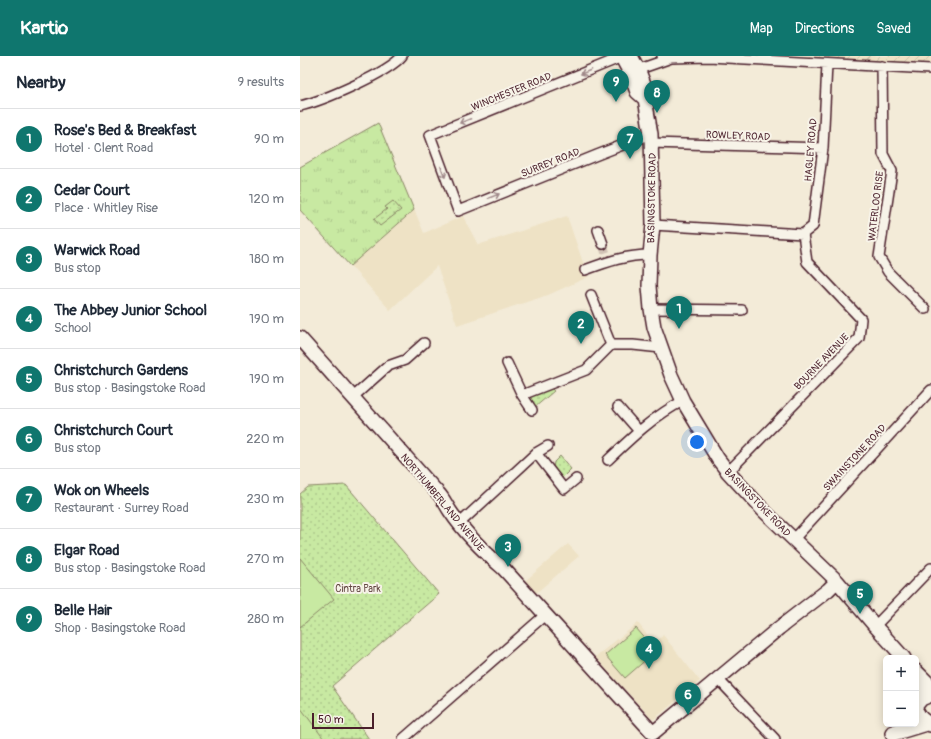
<!DOCTYPE html>
<meta charset="utf-8">
<style>
:root{--surface:#fff;--page:#f2f2f3;--text:#1f2937;--muted:#747a83;--line:#e0e1e3;--accent:#0f766e}
body{margin:0;font-family:Pangolin,sans-serif;background:var(--page);color:var(--text)}
.controls{position:absolute;right:12px;bottom:12px;display:grid;overflow:hidden;border-radius:6px;box-shadow:0 2px 10px #0003}
.controls button{width:36px;height:36px;display:grid;place-items:center;padding:0;border:0;border-bottom:1px solid var(--line);background:var(--surface);color:var(--text);font:20px sans-serif}
.scale{position:absolute;left:12px;bottom:10px;width:62px;box-sizing:border-box;padding-left:4px;border:2px solid #4a1f2b;border-top:0;font-size:11px;line-height:14px;white-space:nowrap;color:#4a1f2b;-webkit-text-stroke:3px #f7f3e8;paint-order:stroke}
.you{position:absolute;left:397px;top:386px;width:14px;height:14px;margin:-10px;border:3px solid #fff;border-radius:50%;background:#1a73e8;box-shadow:0 0 0 6px #1a73e833}
.badge{display:grid;place-items:center;width:26px;height:26px;border-radius:50%;background:var(--accent);color:#fff;font-size:13px;font-weight:700}
.pin{position:absolute;translate:-50% -33px;filter:drop-shadow(0 1px 2px #0008)}
.pin::after{content:'';position:absolute;top:21px;width:14px;height:12px;background:inherit;clip-path:polygon(0 0,100% 0,50% 100%)}
.list{margin:0;padding:0;list-style:none}
h2{display:flex;justify-content:space-between;align-items:center;height:52px;margin:0;padding:0 16px;font-size:17px}
h2 small{font-size:13px;font-weight:400;color:var(--muted)}
.list li{display:grid;grid-template-columns:26px 1fr auto;gap:12px;align-items:center;box-sizing:border-box;height:60px;padding:0 16px;border-top:1px solid var(--line)}
.list b{display:block;font-size:15px;white-space:nowrap}
.list p{margin:0;font-size:13px;white-space:nowrap;color:var(--muted)}
.list em{font-size:13px;font-style:normal;color:var(--muted)}
.map{position:relative;flex:none;width:631px;height:683px;overflow:hidden}
header{display:flex;align-items:center;gap:24px;box-sizing:border-box;height:56px;padding:0 20px;background:var(--accent);color:#fff}
header strong{font-size:19px}
nav{display:flex;gap:22px;margin-inline-start:auto;font-size:14px}
main{display:flex}
aside{flex:1;background:var(--surface)}
.map>svg:first-child{display:block}
.built{fill:#eee2c5}
.industrial{fill:url(#industrial-furrows)}
.grass{fill:url(#grass-tufts);stroke:#898466}
.park{fill:url(#park-dots);stroke:#898466}
.pitch{fill:#c8e9a2;stroke:#898466}
.lines{fill:none;stroke-linecap:round;stroke-linejoin:round}
.street-tunnel{stroke:#d1c2b5;stroke-width:9;stroke-dasharray:9 4.5;stroke-linecap:butt}
.street-casing{stroke:#4a1f2b;stroke-width:12}
.secondary-casing{stroke:#4a1f2b;stroke-width:16}
.primary-casing{stroke:#4a1f2b;stroke-width:18}
.street{stroke:#f7f3e8;stroke-width:9}
.secondary{stroke:#f7f3e8;stroke-width:13}
.primary{stroke:#f7f3e8;stroke-width:15}
.oneway{stroke:#a0898a}
.labels{text-anchor:middle;stroke-width:4;stroke-linejoin:round;paint-order:stroke}
.street-label{font-size:10px;fill:#4a1f2b;stroke:#f7f3e8}
.park-label{font-size:10px;fill:#634743;stroke:#f7f3e8}
</style>
<header>
<strong>Kartio</strong>
<nav><a>Map</a><a>Directions</a><a>Saved</a></nav>
</header>
<main>
<aside>
<h2>Nearby<small>9 results</small></h2>
<ul class="list">
<li><span class="badge">1</span><div><b>Rose's Bed &amp; Breakfast</b><p>Hotel · Clent Road</p></div><em>90 m</em></li>
<li><span class="badge">2</span><div><b>Cedar Court</b><p>Place · Whitley Rise</p></div><em>120 m</em></li>
<li><span class="badge">3</span><div><b>Warwick Road</b><p>Bus stop</p></div><em>180 m</em></li>
<li><span class="badge">4</span><div><b>The Abbey Junior School</b><p>School</p></div><em>190 m</em></li>
<li><span class="badge">5</span><div><b>Christchurch Gardens</b><p>Bus stop · Basingstoke Road</p></div><em>190 m</em></li>
<li><span class="badge">6</span><div><b>Christchurch Court</b><p>Bus stop</p></div><em>220 m</em></li>
<li><span class="badge">7</span><div><b>Wok on Wheels</b><p>Restaurant · Surrey Road</p></div><em>230 m</em></li>
<li><span class="badge">8</span><div><b>Elgar Road</b><p>Bus stop · Basingstoke Road</p></div><em>270 m</em></li>
<li><span class="badge">9</span><div><b>Belle Hair</b><p>Shop · Basingstoke Road</p></div><em>280 m</em></li>
</ul>
</aside>
<div class="map">
<svg width="631" height="683" viewBox="0 0 631 683">
<defs>
<pattern id="industrial-furrows" width="10" height="10" patternUnits="userSpaceOnUse"><rect width="10" height="10" fill="#eee2c5"/><path d="M-1 1l2-2M0 10L10 0M9 11l2-2" fill="none" stroke="#cec1a9"/></pattern>
<pattern id="grass-tufts" width="24" height="20" patternUnits="userSpaceOnUse"><rect width="24" height="20" fill="#c8e9a2"/><path d="M3 7l-1-3M5 7V3M7 7l1-3M15 17l-1-3M17 17v-4M19 17l1-3" fill="none" stroke="#adc78c"/></pattern>
<pattern id="park-dots" width="8" height="8" patternUnits="userSpaceOnUse"><rect width="8" height="8" fill="#c8e9a2"/><path d="M2 2h.1M6 6h.1" fill="none" stroke="#adc78c" stroke-width="1.8" stroke-linecap="round"/></pattern>
</defs>
<rect width="100%" height="100%" fill="#f3ebd8"/>
<filter id="ink" filterUnits="userSpaceOnUse"><feTurbulence type="fractalNoise" baseFrequency=".025" numOctaves="2"/><feDisplacementMap in="SourceGraphic" scale="8" xChannelSelector="R" yChannelSelector="G"/><feConvolveMatrix kernelMatrix="1 2 1 2 8 2 1 2 1" color-interpolation-filters="sRGB"/></filter>
<g filter="url(#ink)">
<path class="built" d="M78,67L124,177L163,160L178,189L267,160L288,221L248,239L157,269L137,210L90,254L0,154V111Z
M268,488L279,500L236,537L225,525Z
M338,567L354,588L363,579L400,625L353,664L295,601Z"/>
<path class="industrial" d="M454,0H631V8H582Z"/>
<path class="grass" d="M78,67L114,154L50,210L0,154V111Z"/>
<path class="park" d="M93,145L101,154L80,170L74,163L87,153L85,151Z
M251,332L254,335L234,352L229,345L231,339Z
M260,400L271,413L262,422L253,412L254,406Z
M46,429L139,538L32,630L69,683H0V438L8,431Z"/>
<path class="pitch" d="M0,502L34,543L0,571Z
M336,572L356,595L325,622L305,599Z
M0,651L24,683H0Z"/>
<g class="lines">
<path class="street-tunnel" d="M303,188L306,198"/>
<defs>
<path id="street" d="M362,0L372,2L408,1L631,13
M322,1L130,79L158,155L297,99L351,78
M582,10L583,98L592,115L579,201L588,216L625,253
M334,15L371,2
M0,50C22,45 88,17 102,0
M351,87L523,92
M353,169L503,178
M298,174L303,188
M503,178L513,170L523,92L527,8
M285,214C307,206 326,199 350,199
M291,239L311,289H333L361,292
M351,253L442,254
M207,307L222,339
M52,342L88,310L105,304L124,287
M318,351L339,375
M232,354L222,339L286,314L311,289
M236,397L264,433L276,423
M308,404C331,382 355,359 383,345
M428,416L559,282L561,263L507,206L503,178
M160,467L236,397L248,390
M494,483L631,334
M575,570L631,512
M418,623L475,683
M103,683L245,559"/>
<path id="secondary" d="M321,0L330,17L337,36L345,43
M331,0L338,13L346,33L345,43L351,78L353,169L350,199L349,230L351,253L354,271L371,319L383,345L418,403L428,416L464,455L537,525L575,570L604,602
M0,282L138,437C143,442 146,449 150,455C164,476 183,495 203,512L353,677L479,572L528,534L537,525
M616,615L631,630
M616,620L621,642"/>
<path id="primary" d="M616,648L621,642L631,638
M616,656C619,662 623,667 631,668
M593,677L626,667"/>
</defs>
<use href="#street" class="street-casing"/>
<use href="#secondary" class="secondary-casing"/>
<use href="#primary" class="primary-casing"/>
<use href="#street" class="street"/>
<use href="#secondary" class="secondary"/>
<use href="#primary" class="primary"/>
</g>
<defs><path id="oneway-shaft" d="M-6 0H5M1.5-3L5.5 0L1.5 3" fill="none" stroke-width="1.6" stroke-linecap="round" stroke-linejoin="round"/></defs>
<g class="oneway">
<use href="#oneway-shaft" transform="translate(286 16) rotate(158)"/>
<use href="#oneway-shaft" transform="translate(165 65) rotate(158)"/>
<use href="#oneway-shaft" transform="translate(143 116) rotate(69)"/>
<use href="#oneway-shaft" transform="translate(194 140) rotate(-22)"/>
</g>
</g>
<g class="labels">
<g class="street-label">
<text transform="translate(211 35) rotate(-22)" y="4">WINCHESTER ROAD</text>
<text transform="translate(438 79) rotate(2)" y="4">ROWLEY ROAD</text>
<text transform="translate(510 94) rotate(-85)" y="4">HAGLEY ROAD</text>
<text transform="translate(250 106) rotate(-22)" y="4">SURREY ROAD</text>
<text transform="translate(351 142) rotate(-89)" y="4">BASINGSTOKE ROAD</text>
<text transform="translate(575 150) rotate(-83)" y="4">WATERLOO RISE</text>
<text transform="translate(521 305) rotate(-46)" y="4">BOURNE AVENUE</text>
<text transform="translate(554 401) rotate(-47)" y="4">SWAINSTONE ROAD</text>
<text transform="translate(143 446) rotate(50)" y="4">NORTHUMBERLAND AVENUE</text>
<text transform="translate(458 446) rotate(46)" y="4">BASINGSTOKE ROAD</text>
</g>
<g class="park-label">
<text x="58" y="536">Cintra Park</text>
</g>
</g>
</svg>
<div class="controls">
<button>+</button>
<button>−</button>
</div>
<div class="scale">50 m</div>
<div class="you"></div>
<div class="pin badge" style="left:379px;top:273px">1</div>
<div class="pin badge" style="left:281px;top:288px">2</div>
<div class="pin badge" style="left:208px;top:511px">3</div>
<div class="pin badge" style="left:349px;top:613px">4</div>
<div class="pin badge" style="left:560px;top:558px">5</div>
<div class="pin badge" style="left:388px;top:659px">6</div>
<div class="pin badge" style="left:330px;top:103px">7</div>
<div class="pin badge" style="left:357px;top:57px">8</div>
<div class="pin badge" style="left:316px;top:46px">9</div>
</div>
</main>
